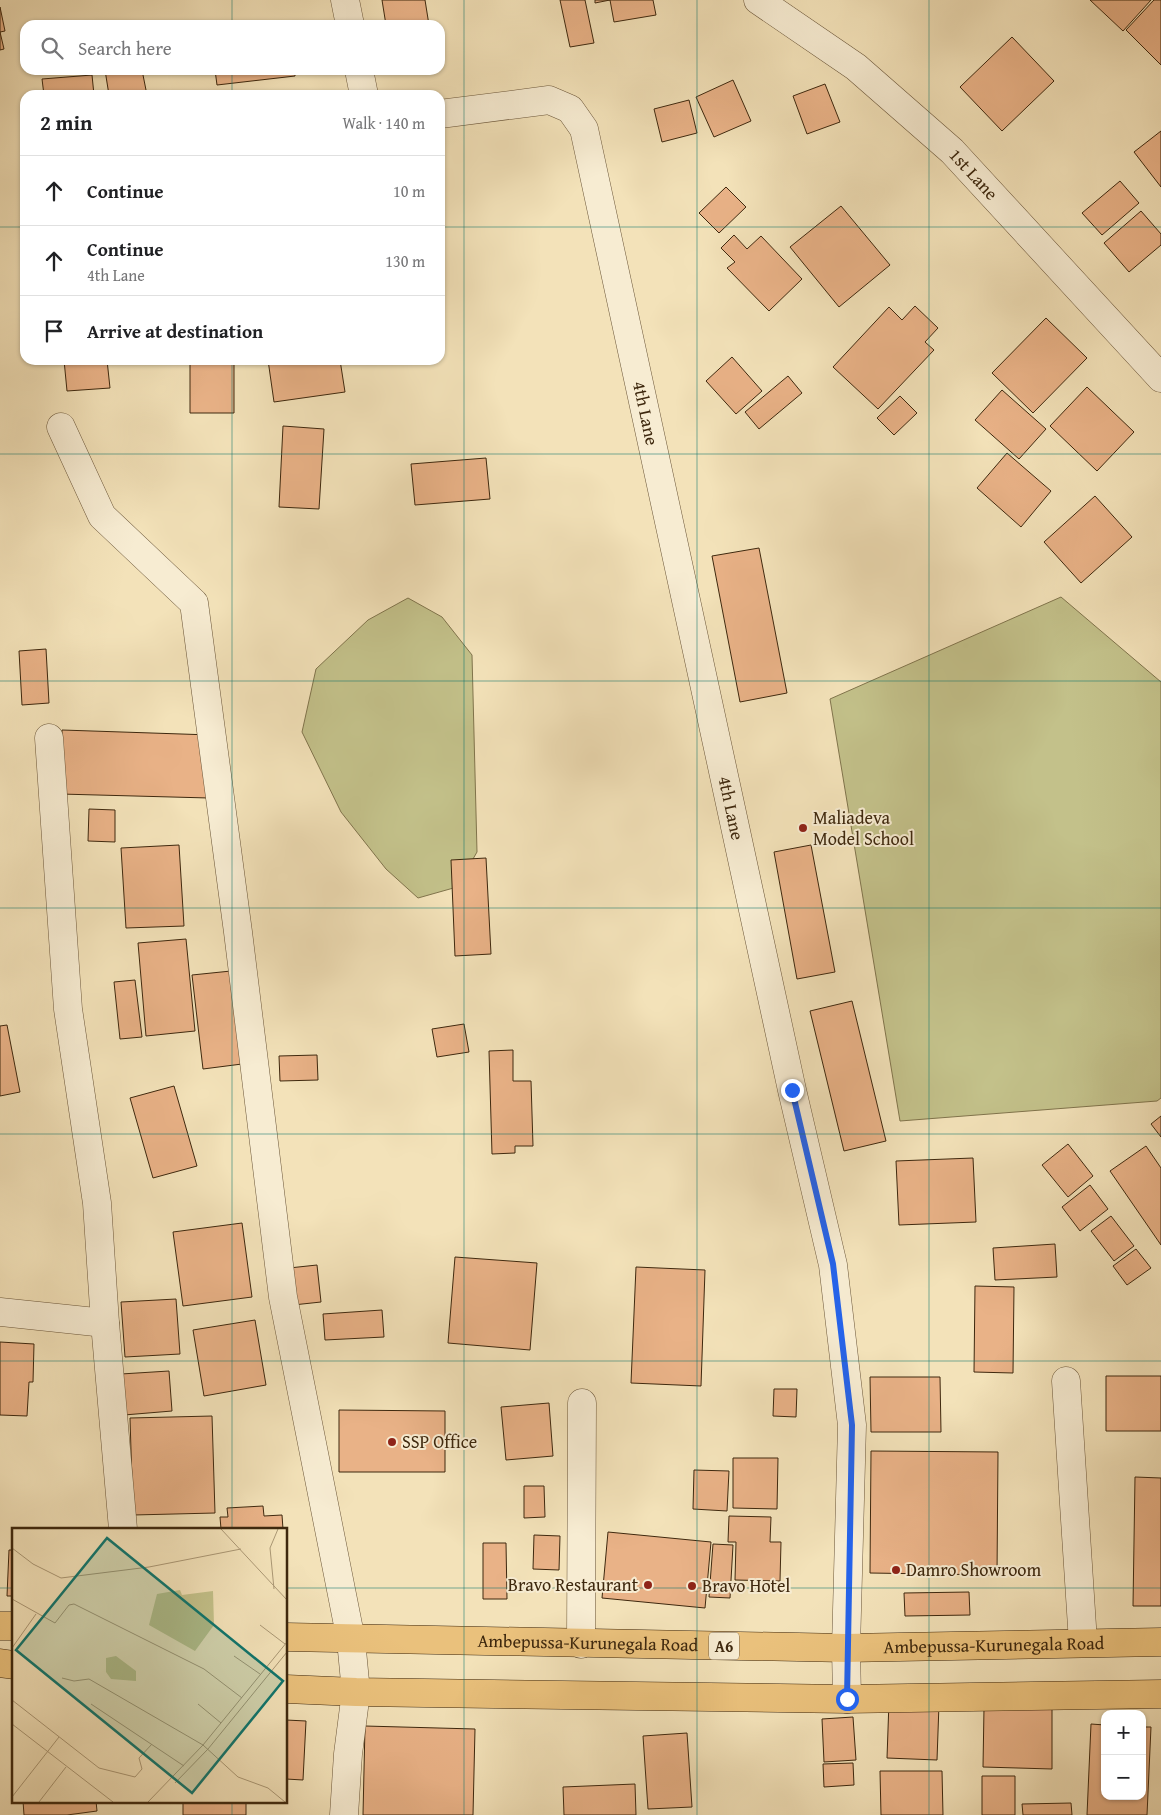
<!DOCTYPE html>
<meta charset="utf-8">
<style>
:root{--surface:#fff;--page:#f2f2f2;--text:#202124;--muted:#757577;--line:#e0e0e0}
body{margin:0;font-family:"Gentium Book Plus",serif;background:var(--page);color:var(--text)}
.controls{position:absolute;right:15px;bottom:15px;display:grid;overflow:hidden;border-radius:10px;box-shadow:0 1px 4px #0004}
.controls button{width:45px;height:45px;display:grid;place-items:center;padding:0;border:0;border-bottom:1px solid var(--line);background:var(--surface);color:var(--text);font:25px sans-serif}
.stop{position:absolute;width:15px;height:15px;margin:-11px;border:4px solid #2563eb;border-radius:50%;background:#fff}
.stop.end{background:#2563eb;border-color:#fff;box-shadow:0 1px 5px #0008}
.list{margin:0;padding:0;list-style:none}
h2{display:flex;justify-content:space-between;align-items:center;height:65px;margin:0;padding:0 20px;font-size:21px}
h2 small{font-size:16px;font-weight:400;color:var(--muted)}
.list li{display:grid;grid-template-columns:32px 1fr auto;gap:15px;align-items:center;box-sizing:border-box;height:70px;padding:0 20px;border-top:1px solid var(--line)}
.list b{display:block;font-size:19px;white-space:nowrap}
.list p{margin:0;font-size:16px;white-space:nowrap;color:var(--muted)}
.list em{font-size:16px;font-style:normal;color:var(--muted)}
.icon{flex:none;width:28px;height:28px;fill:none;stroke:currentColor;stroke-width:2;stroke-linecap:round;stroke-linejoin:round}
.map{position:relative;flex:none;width:1161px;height:1815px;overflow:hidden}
.search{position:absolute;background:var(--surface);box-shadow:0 1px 4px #0004;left:20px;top:20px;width:425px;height:55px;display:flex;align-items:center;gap:12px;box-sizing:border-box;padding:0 18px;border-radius:15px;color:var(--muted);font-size:19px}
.panel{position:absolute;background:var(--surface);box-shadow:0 1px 4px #0004;left:20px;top:90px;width:425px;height:275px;border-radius:15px}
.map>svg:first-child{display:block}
.green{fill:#c3c18a;stroke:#80744c}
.building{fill:#e9b287;stroke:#3e280e}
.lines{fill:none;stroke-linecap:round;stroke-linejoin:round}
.minor-casing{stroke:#6b5639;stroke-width:29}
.highway-casing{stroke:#3e280e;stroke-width:29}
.minor{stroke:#f7ecd2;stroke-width:28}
.highway{stroke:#eac17c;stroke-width:28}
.route{stroke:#2563eb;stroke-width:6}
.grid{fill:none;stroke:#0f766e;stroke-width:1;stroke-opacity:0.55}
.poi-dot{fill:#8f2418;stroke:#f7ecd2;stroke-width:2}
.labels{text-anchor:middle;stroke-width:4;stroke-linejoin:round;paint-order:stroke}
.shield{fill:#f7ecd2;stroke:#766349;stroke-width:1}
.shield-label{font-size:16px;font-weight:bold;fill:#3e280e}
.street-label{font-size:18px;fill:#3e280e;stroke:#f7ecd2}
.poi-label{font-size:18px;fill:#3e280e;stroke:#f7ecd2;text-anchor:start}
.inset-road{fill:none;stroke:#ab9875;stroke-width:1}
.view{fill:#0f766e;fill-opacity:0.15;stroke:#0f766e;stroke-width:2.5}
.inset-edge{fill:none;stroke:#3e280e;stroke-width:2.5}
</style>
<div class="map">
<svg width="1161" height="1815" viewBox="0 0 1161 1815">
<rect width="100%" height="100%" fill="#f3e2b9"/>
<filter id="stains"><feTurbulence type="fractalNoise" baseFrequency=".004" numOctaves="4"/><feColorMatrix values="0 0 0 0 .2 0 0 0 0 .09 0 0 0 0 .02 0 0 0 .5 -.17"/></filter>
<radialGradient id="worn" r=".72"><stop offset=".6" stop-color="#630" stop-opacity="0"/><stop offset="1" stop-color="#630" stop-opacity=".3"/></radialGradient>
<path class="green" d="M1061,597L1161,682V1098L1157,1101L900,1121L830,699Z
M408,598L442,617L472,655L477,852L457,887L418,898L386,869L341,812L302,732L316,669L368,620Z"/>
<path class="building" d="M382,0H425L429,25H386Z
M560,0H585L594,43L570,47Z
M595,0H653L656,15L614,22L610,0L595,3Z
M1090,0H1151L1123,31Z
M1154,0H1161V65L1126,30Z
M0,7L5,31L0,32L4,49L0,50Z
M289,21V25H251Z
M1012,37L1054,81L1002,131L960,87Z
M105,70H142L147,95H109Z
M215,70H295V76L217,85Z
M92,75L94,95H44L42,79Z
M733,80L751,121L714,137L696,97Z
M825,84L840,122L807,134L793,96Z
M689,100L697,133L662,142L654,109Z
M1161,131V187L1134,152Z
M1120,181L1139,203L1102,235L1082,213Z
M726,187L746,207L719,233L699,213Z
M841,206L890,265L839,307L790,247Z
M1141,211L1161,234V245L1129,272L1104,243Z
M734,235L747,249L761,236L802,279L769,311L727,268L735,262L721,248Z
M915,306L938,328L925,342L934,350L878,409L833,367L889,307L902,320Z
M1046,318L1087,358L1033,413L992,373Z
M732,357L762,391L736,414L706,381Z
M64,360H107L110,388L67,391Z
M190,360H234V413H190Z
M268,360H340L345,392L274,402Z
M788,376L802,393L759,429L745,412Z
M1087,387L1134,432L1097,471L1050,426Z
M1002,390L1046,429L1019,459L975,420Z
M900,396L917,413L894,435L877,418Z
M283,426L324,429L319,509L279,507Z
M1007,453L1051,491L1021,527L977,488Z
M486,458L490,499L415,505L411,464Z
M1095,496L1132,537L1081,583L1044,542Z
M759,548L787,693L740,702L712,556Z
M46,649L49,703L22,705L19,651Z
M62,730L211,735L209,798L60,794Z
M89,809L115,810V842L88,841Z
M179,845L184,926L126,928L121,848Z
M811,845L835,972L797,979L774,852Z
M486,858L491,954L455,956L451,860Z
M186,939L195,1031L146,1036L138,943Z
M231,971L242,1064L203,1069L192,975Z
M135,980L142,1037L120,1039L114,982Z
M852,1001L886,1141L844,1151L810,1011Z
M464,1024L469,1052L437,1057L432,1029Z
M7,1025L20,1092L0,1096V1026Z
M513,1050V1081H531L533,1146H515V1153L492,1154L489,1051Z
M317,1055L318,1080L280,1081L279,1056Z
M174,1086L197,1166L153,1178L130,1098Z
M1161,1116V1137L1151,1124Z
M1068,1144L1093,1176L1068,1197L1042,1165Z
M1146,1146L1161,1168V1245L1110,1171Z
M973,1158L976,1222L899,1225L896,1161Z
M1090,1185L1108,1209L1080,1231L1062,1207Z
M1111,1216L1134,1246L1114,1261L1091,1231Z
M242,1223L252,1297L183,1306L173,1232Z
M1055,1244L1057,1277L995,1280L993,1248Z
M1136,1249L1151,1268L1127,1285L1113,1266Z
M455,1257L537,1263L530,1350L448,1343Z
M317,1265L321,1302L293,1305L289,1268Z
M636,1267L705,1270L701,1386L631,1383Z
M975,1286L1014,1287L1013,1373L974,1372Z
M176,1299L180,1354L125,1357L121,1302Z
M382,1310L384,1337L325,1340L323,1314Z
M255,1320L266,1385L204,1396L193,1330Z
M0,1342L34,1344L33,1382H29L27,1416L0,1415Z
M169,1371L172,1411L124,1415L121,1374Z
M1106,1376H1161V1431H1106Z
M870,1377H940L941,1432H871Z
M774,1389H797L796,1417L773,1416Z
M549,1403L553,1456L506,1460L501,1407Z
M339,1410L445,1411V1472H339Z
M212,1416L215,1513L133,1515L130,1418Z
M871,1451L998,1452L997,1575L870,1573Z
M733,1458H778L777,1509L733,1508Z
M694,1470L729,1471L727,1511L693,1509Z
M1135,1477L1161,1478V1606H1133Z
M524,1486H544L545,1517L524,1518Z
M263,1506L264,1516L282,1515L283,1529H221L220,1517H228L227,1508Z
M729,1516L771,1517L770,1542H781L780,1581L735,1580L736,1542H728Z
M608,1532L711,1542L705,1608L602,1598Z
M534,1535L560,1536L559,1570L533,1569Z
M483,1543H506L507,1599H483Z
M713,1544L733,1545L730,1598L709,1597Z
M9,1550H14V1596H7Z
M969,1592L970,1615L905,1616L904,1593Z
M889,1701L939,1704L937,1760L887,1758Z
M984,1708L1052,1709V1769L983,1767Z
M853,1717L856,1760L824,1762L822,1719Z
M286,1720L306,1721L303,1780L286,1779Z
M1091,1724L1105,1725V1796H1142V1727H1151L1147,1815H1087Z
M365,1726L475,1729L473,1815H363Z
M687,1733L692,1807L648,1809L643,1736Z
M853,1763L854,1785L824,1787L823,1764Z
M880,1771H942L943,1815H881Z
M982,1776H1015V1815H982Z
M635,1784L636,1815H564L563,1787Z
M23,1801H96L97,1811L67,1815H24Z
M183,1801H246V1815H183Z
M1071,1803L1072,1815H1023L1022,1804Z"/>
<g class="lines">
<defs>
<g id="minor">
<path d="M345,0L350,25"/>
<path id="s1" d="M758,0L856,67L952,151L1161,378"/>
<path d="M359,70L364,95"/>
<path id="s2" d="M440,114L549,100L570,109L584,129L792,1090L833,1265L852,1425L846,1648L847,1699"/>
<path d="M61,427L102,516L194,603L238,932L283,1297L351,1640L356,1692L348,1754L344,1815"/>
<path d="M49,738L68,1009L97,1203L105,1323L123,1529"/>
<path d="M0,1312L105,1323"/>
<path d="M1066,1381L1083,1642"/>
<path d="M581,1644L582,1403"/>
</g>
<g id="highway">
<path d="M0,1626H14"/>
<path id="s3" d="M286,1637L846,1648L1161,1642"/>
<path d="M0,1663L14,1665"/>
<path d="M286,1689L356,1692L847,1699L1161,1694"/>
</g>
</defs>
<use href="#minor" class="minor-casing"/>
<use href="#highway" class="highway-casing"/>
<use href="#minor" class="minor"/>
<use href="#highway" class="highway"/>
</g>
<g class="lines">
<path class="route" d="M792,1090L833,1264L852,1425L847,1699"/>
</g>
<path class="grid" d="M232,0V25M464,0V1815M697,0V1815M929,0V1815M232,70V95M0,227H25M440,227H1161M232,360V1529M0,454H1161M0,681H1161M0,908H1161M0,1134H1161M0,1361H1161M0,1588H14M286,1588H1161M232,1801V1815"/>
<g class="poi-dot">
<circle cx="803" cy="828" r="5"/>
<circle cx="392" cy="1442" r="5"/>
<circle cx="896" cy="1570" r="5"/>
<circle cx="648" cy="1585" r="5"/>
<circle cx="692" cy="1586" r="5"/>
</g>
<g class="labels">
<rect class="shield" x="709" y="1632.5" width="30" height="27" rx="4"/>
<g class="shield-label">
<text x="724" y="1652">A6</text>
</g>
<g class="street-label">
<text dy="6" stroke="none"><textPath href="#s1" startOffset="278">1st Lane</textPath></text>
<text dy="6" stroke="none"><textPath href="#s2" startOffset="448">4th Lane</textPath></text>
<text dy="6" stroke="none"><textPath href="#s2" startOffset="852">4th Lane</textPath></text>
<text dy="6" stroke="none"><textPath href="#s3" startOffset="302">Ambepussa-Kurunegala Road</textPath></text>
<text dy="6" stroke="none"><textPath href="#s3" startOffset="708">Ambepussa-Kurunegala Road</textPath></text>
</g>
<g class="poi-label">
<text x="813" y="824">Maliadeva<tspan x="813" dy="21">Model School</tspan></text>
<text x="402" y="1448">SSP Office</text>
<text x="906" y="1576">Damro Showroom</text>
<text x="638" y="1591" text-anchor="end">Bravo Restaurant</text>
<text x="702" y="1592">Bravo Hotel</text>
</g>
</g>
<g transform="translate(12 1528)">
<rect width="275" height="275" fill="#f3e2b9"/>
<path d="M168,62L170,67L201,63L202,97L183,123L137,97L145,66ZM104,128L124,143V153L99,151L94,144V130Z" fill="#c3c18a"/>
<path class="inset-road" d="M209,1L275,72M0,20L21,36L49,50L137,39L229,21M262,61L258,20L266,1M0,71L43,95L57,77L62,76L192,141L230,170M248,97L273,116M0,120L24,86M222,128L248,146M50,150L62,153L77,151L191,217L226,249L256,260L273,274M0,172L87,240L123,249L130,241L127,230L140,216M79,176L172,238M186,176L209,195M0,196L101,274M163,255L196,221L275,124M0,269L47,209M27,274L54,239M136,274L191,217L275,114"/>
<path class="view" d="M95,10L271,153L180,265L4,122Z"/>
<rect width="275" height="275" class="inset-edge"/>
</g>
<rect width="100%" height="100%" filter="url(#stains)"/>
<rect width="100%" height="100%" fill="url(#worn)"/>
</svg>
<div class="controls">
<button>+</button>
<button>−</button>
</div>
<div class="stop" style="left:847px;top:1699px"></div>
<div class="stop end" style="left:792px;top:1090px"></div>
<div class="search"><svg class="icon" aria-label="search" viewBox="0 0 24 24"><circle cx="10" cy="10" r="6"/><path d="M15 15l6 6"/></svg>Search here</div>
<section class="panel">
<h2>2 min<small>Walk · 140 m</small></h2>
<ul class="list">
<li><svg class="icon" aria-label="ahead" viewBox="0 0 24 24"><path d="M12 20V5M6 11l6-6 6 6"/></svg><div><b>Continue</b></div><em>10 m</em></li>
<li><svg class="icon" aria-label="ahead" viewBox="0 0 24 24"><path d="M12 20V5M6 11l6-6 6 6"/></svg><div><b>Continue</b><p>4th Lane</p></div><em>130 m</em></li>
<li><svg class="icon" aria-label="arrive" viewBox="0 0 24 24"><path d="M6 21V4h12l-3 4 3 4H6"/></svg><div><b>Arrive at destination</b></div></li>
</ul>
</section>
</div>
